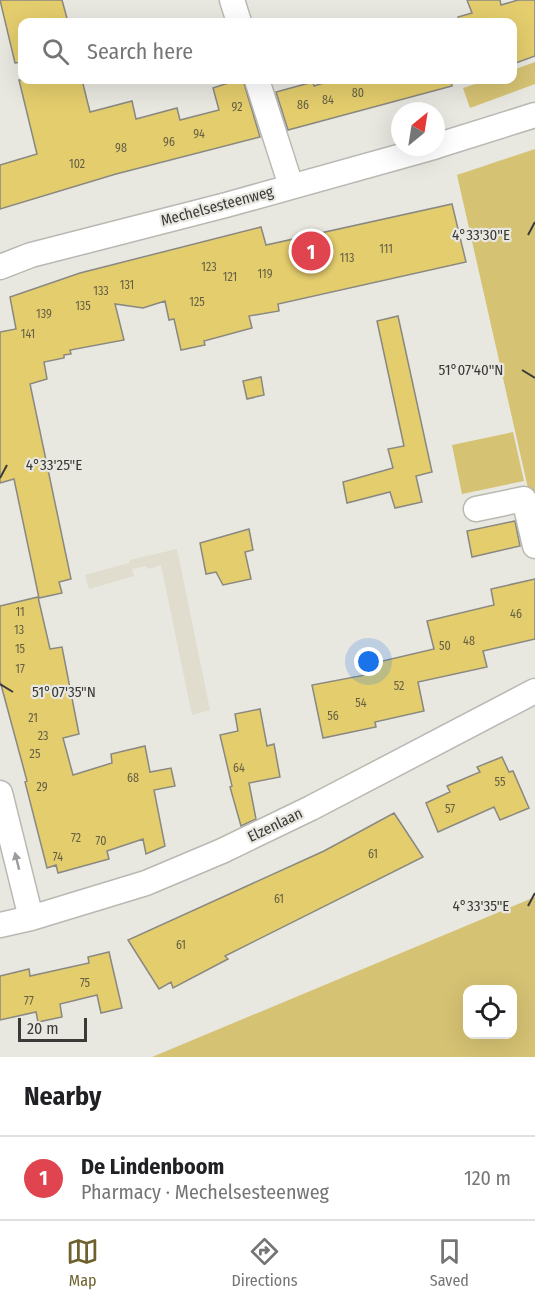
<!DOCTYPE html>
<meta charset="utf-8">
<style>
:root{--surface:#fff;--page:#f6f6f6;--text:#202124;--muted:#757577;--line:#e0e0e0;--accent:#6e612e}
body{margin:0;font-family:"Fira Sans Condensed",sans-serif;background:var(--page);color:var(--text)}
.controls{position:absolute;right:18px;bottom:18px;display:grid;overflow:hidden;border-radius:12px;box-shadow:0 6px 24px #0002}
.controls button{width:54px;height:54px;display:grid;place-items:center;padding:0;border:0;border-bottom:2px solid var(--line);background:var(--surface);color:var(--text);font:30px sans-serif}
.compass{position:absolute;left:391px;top:102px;width:54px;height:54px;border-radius:50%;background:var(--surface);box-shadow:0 6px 24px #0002;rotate:30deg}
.scale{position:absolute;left:18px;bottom:15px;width:69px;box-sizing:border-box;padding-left:6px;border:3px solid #3b3a38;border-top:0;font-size:16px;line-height:21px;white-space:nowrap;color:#3b3a38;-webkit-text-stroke:4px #e8e7e0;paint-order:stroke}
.you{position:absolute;left:369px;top:662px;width:21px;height:21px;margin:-15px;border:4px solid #fff;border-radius:50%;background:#1a73e8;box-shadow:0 0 0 9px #1a73e833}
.badge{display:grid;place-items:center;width:39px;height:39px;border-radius:50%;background:var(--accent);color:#fff;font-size:20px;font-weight:700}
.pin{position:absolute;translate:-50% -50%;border:3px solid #fff;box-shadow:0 2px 6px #0006}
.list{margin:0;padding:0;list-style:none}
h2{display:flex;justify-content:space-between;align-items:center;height:78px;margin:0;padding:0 24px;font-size:26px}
h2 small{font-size:20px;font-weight:400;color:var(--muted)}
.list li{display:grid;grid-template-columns:39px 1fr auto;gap:18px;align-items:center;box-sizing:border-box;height:84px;padding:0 24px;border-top:2px solid var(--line)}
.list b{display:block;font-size:22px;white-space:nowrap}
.list p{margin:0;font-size:20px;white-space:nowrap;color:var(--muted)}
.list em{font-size:20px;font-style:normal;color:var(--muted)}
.icon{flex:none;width:33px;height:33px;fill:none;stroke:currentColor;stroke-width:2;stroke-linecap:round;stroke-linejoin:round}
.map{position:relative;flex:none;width:535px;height:1057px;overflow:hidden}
.search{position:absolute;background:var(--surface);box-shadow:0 6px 24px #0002;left:18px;right:18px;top:18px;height:66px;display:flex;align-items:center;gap:15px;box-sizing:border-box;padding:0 21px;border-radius:12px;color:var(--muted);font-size:22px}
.sheet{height:162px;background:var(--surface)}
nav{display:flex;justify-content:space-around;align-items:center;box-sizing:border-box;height:84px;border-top:2px solid var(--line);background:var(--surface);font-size:16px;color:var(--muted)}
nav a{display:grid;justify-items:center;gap:3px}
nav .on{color:var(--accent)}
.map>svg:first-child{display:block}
.built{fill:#e0ddce}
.green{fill:#d5c273;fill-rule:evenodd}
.building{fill:#e4cd6d;stroke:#898881;stroke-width:1.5}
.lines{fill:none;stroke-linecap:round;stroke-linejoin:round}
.minor-casing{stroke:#bab8b2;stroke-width:27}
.minor{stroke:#fff;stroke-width:24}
.oneway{fill:#9d9c9c}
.ticks{fill:none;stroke:#3b3a38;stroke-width:2}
.labels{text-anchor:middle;stroke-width:4.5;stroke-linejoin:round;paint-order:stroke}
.number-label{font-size:12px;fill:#655f45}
.street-label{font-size:15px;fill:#3b3a38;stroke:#e8e7e0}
.ticks-label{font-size:15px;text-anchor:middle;fill:#3b3a38;stroke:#e8e7e0;stroke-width:4.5;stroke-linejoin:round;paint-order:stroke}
</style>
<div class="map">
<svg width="535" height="1057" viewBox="0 0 535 1057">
<rect width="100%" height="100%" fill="#e8e7e0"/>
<path class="built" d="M177,549L210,710L192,715L161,565L148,569L146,566L132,569L134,576L89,589L85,575L129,563L130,560Z"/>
<path class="green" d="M535,62V84L470,108L463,88L487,80H512L513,70Z
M535,149V519L457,175Z
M513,432L524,481L462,494L452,445Z
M535,897V1057H152ZM468,990H512V1034H468Z"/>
<path class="building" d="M0,0H62L68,22H22V62L15,63Z
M467,0H500L501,5L518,0H535V56L513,64V22H459L458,17L472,13Z
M19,80H82L90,112L132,101L136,119L177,108L180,120L219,110L213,88L237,80H243L260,137L116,174L0,209V165L37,154Z
M333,80L335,83L346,80H451L452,86L288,130L276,92L313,82L314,86Z
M452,204L466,262L278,304L279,311L249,316L252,328L204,341L205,345L181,350L174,319L169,320L165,301L143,308L115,304L124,340L70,350L71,354L64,355V358L44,362L47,379L30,384L71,579L59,582L62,593L39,598L14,479L0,483V332L16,329L10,297L80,273L261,227L266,245Z
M398,316L432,472L416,476L422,502L395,508L390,492L347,503L343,482L393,468L388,449L404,446L377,321Z
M261,377L264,395L247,399L243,381Z
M515,521L520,546L472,557L467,531Z
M249,529L253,550L245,552L251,579L223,585L216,572L206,574L200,543Z
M535,579V639L483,651L487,667L418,682L424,711L375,722L376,727L323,738L312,685L376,673L374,663L434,649L427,621L494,605L491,589Z
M38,597L50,649L62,647L79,734L63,738L73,775L112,763L111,754L145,746L150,772L171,768L175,786L154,790L165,846L146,854L143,839L107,851L109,859L58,873L56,865L47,868L25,782L27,781L0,681V606Z
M260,709L267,746L274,744L280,777L249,783L256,819L241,826L230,787L232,786L220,735L238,731L235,714Z
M502,757L509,772L513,771L529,808L500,820L494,807L438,832L426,803L450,792L447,786L480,772L477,767Z
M394,813L423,857L225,956L228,959L173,988L171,982L159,989L128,940L324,851Z
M109,952L122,1008L101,1013L97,995L60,1004L62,1017L38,1022L36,1012L0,1020V976L29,969L30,976L89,963L88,957Z"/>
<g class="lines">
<defs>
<path id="minor" d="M232,0L239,22
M257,80L291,186
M436,146L535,115
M0,267L31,255L226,205L434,147
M476,509L524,499L535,546
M0,793L31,918
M0,925L31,918L146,883L222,851L311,808L535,691"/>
</defs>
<use href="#minor" class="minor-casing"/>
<use href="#minor" class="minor"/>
</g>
<defs><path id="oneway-solid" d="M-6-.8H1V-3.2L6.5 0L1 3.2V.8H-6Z" transform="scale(1.5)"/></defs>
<use class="oneway" href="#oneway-solid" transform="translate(17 861) rotate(-104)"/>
<path class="ticks" d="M528,235L535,222M522,370L535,378M0,478L7,465M0,684L13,692M528,906L535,893"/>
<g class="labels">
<g class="number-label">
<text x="358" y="97">80</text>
<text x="328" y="104">84</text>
<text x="303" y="109">86</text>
<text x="237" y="111">92</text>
<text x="199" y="138">94</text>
<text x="169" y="146">96</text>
<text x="121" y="152">98</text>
<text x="77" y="168">102</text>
<text x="386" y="253">111</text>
<text x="347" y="262">113</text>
<text x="209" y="271">123</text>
<text x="265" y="278">119</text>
<text x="230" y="281">121</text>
<text x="127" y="289">131</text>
<text x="101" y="295">133</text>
<text x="197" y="306">125</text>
<text x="83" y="310">135</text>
<text x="44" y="318">139</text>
<text x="28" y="338">141</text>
<text x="20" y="616">11</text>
<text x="516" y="618">46</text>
<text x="19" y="634">13</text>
<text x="469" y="645">48</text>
<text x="445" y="650">50</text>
<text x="20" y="653">15</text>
<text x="20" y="673">17</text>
<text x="399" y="690">52</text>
<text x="361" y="707">54</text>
<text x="333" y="720">56</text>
<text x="33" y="722">21</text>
<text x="43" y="740">23</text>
<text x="35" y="758">25</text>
<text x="239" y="772">64</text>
<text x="133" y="782">68</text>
<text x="500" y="786">55</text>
<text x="42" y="791">29</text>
<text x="450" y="813">57</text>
<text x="76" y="842">72</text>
<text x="101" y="845">70</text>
<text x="373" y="858">61</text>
<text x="58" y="861">74</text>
<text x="279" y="903">61</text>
<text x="181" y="949">61</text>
<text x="85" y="987">75</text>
<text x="29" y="1005">77</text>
</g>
<g class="street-label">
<text transform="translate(217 206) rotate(-15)" y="5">Mechelsesteenweg</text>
<text transform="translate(275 825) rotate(-26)" y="5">Elzenlaan</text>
</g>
</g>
<g class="ticks-label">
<text x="481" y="240">4°33'30"E</text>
<text x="471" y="375">51°07'40"N</text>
<text x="54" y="470">4°33'25"E</text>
<text x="64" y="697">51°07'35"N</text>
<text x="481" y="911">4°33'35"E</text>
</g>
</svg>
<div class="controls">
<button><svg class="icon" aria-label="locate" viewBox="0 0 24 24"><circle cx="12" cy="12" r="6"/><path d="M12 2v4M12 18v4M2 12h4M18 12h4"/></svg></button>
</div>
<svg class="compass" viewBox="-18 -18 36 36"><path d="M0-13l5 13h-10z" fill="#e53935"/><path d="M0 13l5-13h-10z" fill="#757577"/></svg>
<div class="scale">20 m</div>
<div class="you"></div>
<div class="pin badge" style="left:311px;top:251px;background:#e0444e">1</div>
<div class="search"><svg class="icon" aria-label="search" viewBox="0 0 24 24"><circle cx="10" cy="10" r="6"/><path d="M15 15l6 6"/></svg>Search here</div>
</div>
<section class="sheet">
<h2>Nearby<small></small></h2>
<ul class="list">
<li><span class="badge" style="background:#e0444e">1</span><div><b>De Lindenboom</b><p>Pharmacy · Mechelsesteenweg</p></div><em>120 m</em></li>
</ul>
</section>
<nav>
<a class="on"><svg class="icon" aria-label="map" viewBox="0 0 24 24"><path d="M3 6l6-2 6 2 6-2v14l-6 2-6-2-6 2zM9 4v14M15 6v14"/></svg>Map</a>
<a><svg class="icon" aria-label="directions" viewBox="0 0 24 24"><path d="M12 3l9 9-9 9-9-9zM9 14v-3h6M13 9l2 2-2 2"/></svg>Directions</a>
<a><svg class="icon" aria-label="saved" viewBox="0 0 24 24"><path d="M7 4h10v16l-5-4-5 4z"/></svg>Saved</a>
</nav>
